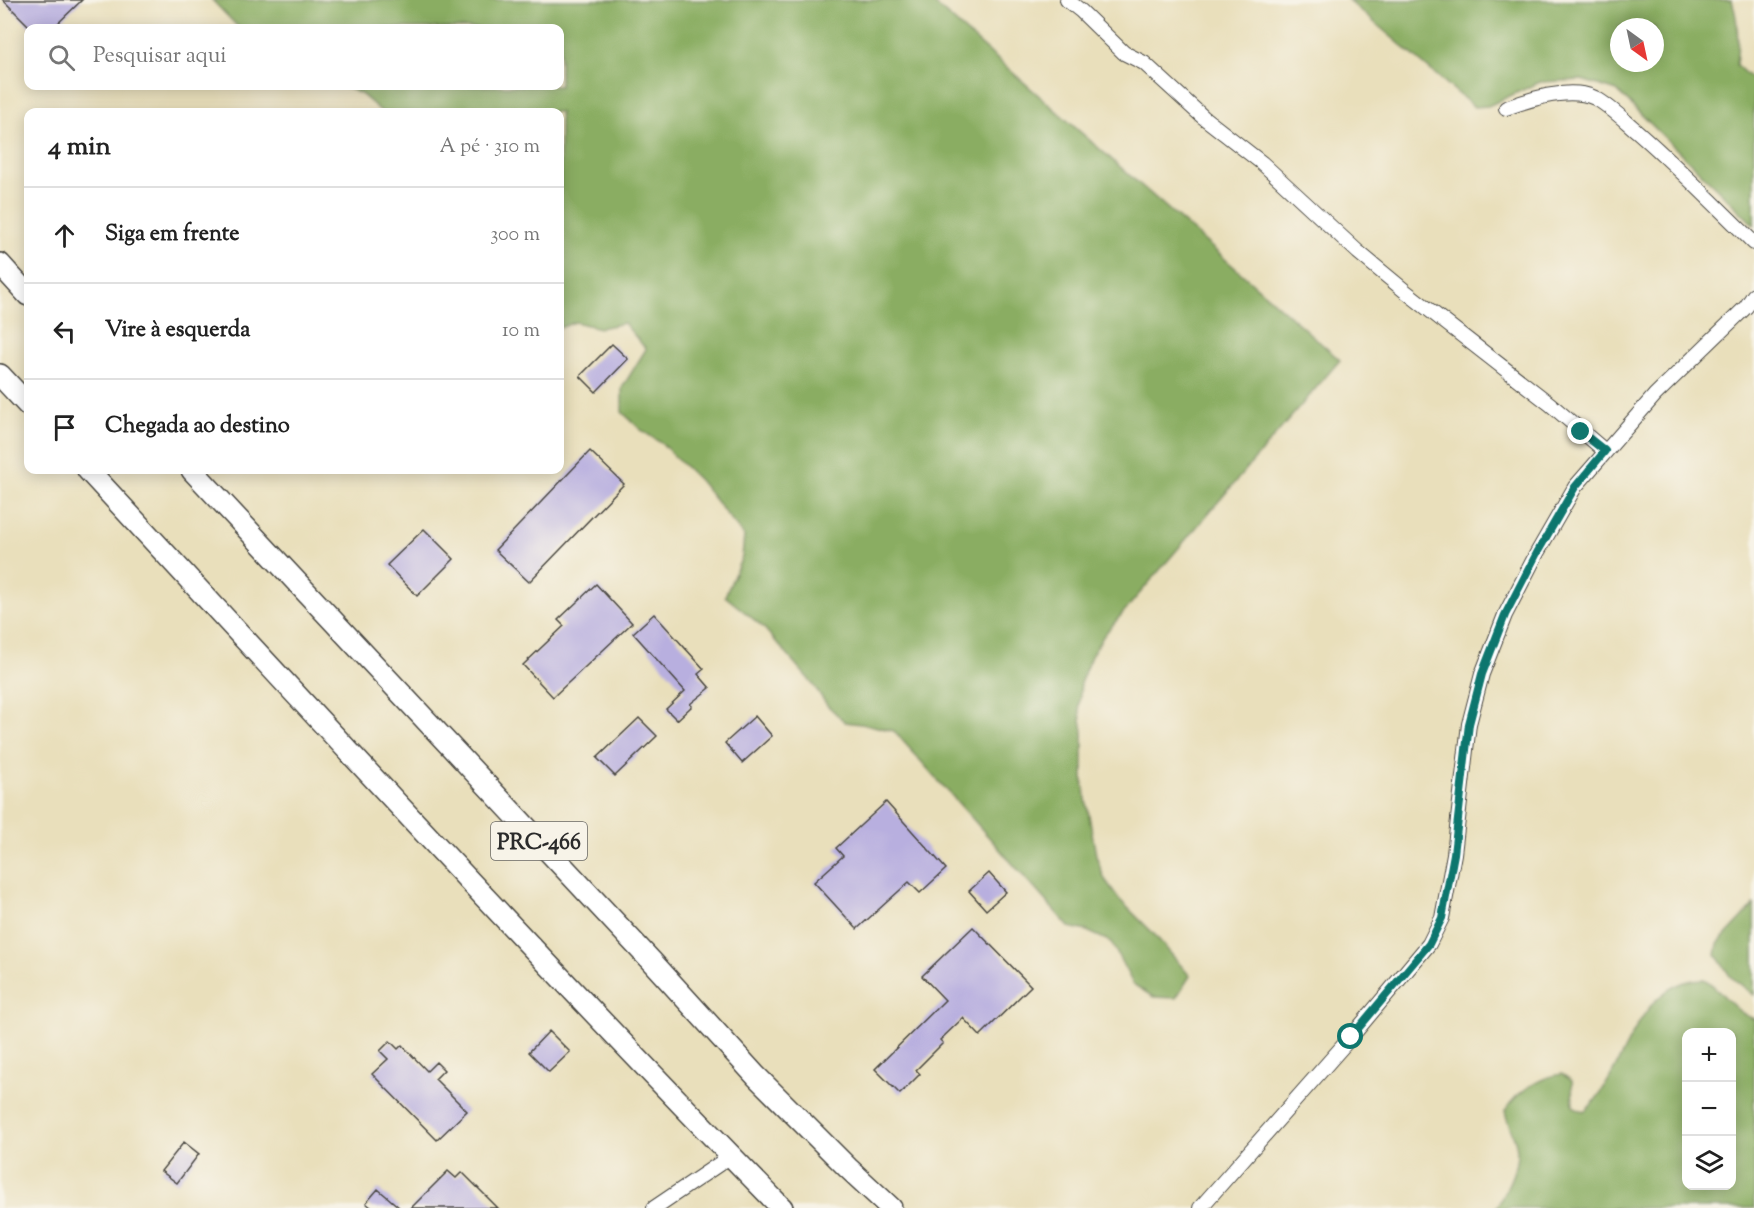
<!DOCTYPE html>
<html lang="pt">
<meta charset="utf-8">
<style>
:root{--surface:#fff;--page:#f2f2f2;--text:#222;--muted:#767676;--line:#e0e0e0}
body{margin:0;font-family:"Sorts Mill Goudy",serif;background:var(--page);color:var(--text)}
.controls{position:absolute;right:18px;bottom:18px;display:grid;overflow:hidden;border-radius:12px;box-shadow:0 3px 15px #0003}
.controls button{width:54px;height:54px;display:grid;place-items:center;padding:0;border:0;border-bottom:2px solid var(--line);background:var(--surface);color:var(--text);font:30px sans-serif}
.compass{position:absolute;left:1610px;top:18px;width:54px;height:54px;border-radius:50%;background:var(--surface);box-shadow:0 3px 15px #0003;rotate:147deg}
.stop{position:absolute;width:18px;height:18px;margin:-14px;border:4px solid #0f766e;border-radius:50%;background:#fff}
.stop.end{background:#0f766e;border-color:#fff;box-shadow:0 2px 6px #0008}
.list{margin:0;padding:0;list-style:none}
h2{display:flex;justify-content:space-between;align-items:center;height:78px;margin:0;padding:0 24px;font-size:26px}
h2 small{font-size:20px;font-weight:400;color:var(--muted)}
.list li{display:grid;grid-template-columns:39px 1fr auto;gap:18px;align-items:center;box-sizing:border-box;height:96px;padding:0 24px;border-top:2px solid var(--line)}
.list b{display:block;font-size:22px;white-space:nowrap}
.list em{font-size:20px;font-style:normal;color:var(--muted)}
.icon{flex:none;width:33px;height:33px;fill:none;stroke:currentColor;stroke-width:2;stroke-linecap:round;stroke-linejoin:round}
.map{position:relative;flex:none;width:1754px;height:1208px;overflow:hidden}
.search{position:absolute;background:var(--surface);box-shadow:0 3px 15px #0003;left:24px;top:24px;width:540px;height:66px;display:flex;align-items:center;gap:15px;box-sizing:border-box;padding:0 21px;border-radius:12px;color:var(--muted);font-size:22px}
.panel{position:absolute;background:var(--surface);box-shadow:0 3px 15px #0003;left:24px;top:108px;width:540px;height:366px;border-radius:12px}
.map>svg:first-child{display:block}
.forest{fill:#8aad62;stroke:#5a6c46;stroke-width:1.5;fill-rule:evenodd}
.building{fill:#b8afdf}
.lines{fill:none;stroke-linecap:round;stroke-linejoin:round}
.minor-casing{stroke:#484641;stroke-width:16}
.highway-casing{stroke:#484641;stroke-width:24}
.minor{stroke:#fff;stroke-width:14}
.highway{stroke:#fff;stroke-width:21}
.route{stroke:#0f766e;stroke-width:8}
.labels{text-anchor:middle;stroke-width:4.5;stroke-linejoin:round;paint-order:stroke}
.shield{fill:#f7f3e8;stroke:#686764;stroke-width:1.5}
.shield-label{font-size:22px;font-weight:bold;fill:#2b2b2b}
</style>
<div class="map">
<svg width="1754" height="1208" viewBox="0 0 1754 1208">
<rect width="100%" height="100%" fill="#f7f3e8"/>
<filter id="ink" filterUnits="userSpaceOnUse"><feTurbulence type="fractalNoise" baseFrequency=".0167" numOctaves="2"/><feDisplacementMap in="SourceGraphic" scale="12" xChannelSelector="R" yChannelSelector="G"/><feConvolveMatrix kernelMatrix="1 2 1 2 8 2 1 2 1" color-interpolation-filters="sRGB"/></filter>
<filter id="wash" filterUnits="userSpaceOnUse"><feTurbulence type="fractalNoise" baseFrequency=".008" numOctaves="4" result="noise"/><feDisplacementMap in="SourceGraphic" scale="24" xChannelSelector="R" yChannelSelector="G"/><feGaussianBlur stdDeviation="1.35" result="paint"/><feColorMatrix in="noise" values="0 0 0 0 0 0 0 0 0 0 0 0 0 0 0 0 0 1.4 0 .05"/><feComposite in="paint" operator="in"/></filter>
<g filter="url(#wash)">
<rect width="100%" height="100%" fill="#e9dfbb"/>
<path class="forest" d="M212,0H930L1340,360L1104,635L1091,656L1081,681L1079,707L1083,731V782L1096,855L1104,878L1119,899L1154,934L1190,976L1176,998L1153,997L1133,984L1111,942L1087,931L1069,927L894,731L869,725L845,722L827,705L812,683L763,627L725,596L742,557L744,536L699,480L661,443L641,430L622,412V388L646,349L624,323L600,328L575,322L560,328V112H382L361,94L342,86H560V28H239Z
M1348,0H1732C1739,22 1739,42 1736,65L1754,81V225L1617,91L1582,80L1540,82L1488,106L1474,107ZM1619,27H1655V63H1619Z
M1754,905V995L1730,976L1716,955L1718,943Z
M1704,979C1723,990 1733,1012 1754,1019V1208H1496C1506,1190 1521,1164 1516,1144C1513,1132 1507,1123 1505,1111C1516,1092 1540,1077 1562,1074L1572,1081L1573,1106L1584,1112C1628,1074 1632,981 1704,979ZM1732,1032V1186H1686V1032Z"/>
<g id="blocks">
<path class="building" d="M3,0H82L53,28H31Z
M612,344L628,359L596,392L580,376Z
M590,451L624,484L529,582L495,550Z
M424,529L454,559L417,596L387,565Z
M596,584L632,623L553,697L523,665L564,626L558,620Z
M654,614L704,669L698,674L710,688L690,704L692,706L677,720L666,709L685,691L633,633Z
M755,716L772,736L742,763L725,743Z
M639,718L657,736L615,776L597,758Z
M886,802L946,869L920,893L909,882L857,929L814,882L843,856L836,848Z
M989,873L1006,892L986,910L969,891Z
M973,927L1031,986L980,1036L963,1018L940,1040L943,1043L916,1070L920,1074L900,1094L875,1069L945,1000L922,976Z
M549,1031L570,1052L549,1072L529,1052Z
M390,1041L398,1049L402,1045L427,1071L436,1062L444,1070L435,1079L467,1111L437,1140L372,1074L388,1059L380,1051Z
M184,1142L199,1154L177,1183L161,1171Z
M448,1171L456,1178L462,1172L498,1208H411Z
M378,1189L400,1208H372L366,1203Z"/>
</g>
</g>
<g filter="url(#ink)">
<use href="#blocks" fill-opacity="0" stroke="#484641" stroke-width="1.5"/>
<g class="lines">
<defs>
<path id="minor" d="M1067,0L1081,11L1124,53L1144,63L1203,117L1262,163L1358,252L1405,291L1550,404L1605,451
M1506,108C1530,99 1570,86 1595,98C1610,106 1625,121 1638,132C1678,167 1716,206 1754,243
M654,1208L731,1156
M1200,1208L1351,1037L1429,944L1442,918L1454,854L1469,724L1482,674L1505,615L1537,553L1575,487L1655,395L1746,307L1754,295"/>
<path id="highway" d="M0,264L28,295
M0,375L28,405
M88,470C317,717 546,967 782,1208
M192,470L654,964L756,1076L848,1168L891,1208"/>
</defs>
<use href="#minor" class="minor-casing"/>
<use href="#highway" class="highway-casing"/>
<use href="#minor" class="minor"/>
<use href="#highway" class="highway"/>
</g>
</g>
<g class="lines" filter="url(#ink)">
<path class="route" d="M1351,1037L1429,944L1442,918L1454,854L1469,724L1482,674L1505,615L1537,553L1575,487L1605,451L1581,432"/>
</g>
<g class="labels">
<rect class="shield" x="491" y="822" width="96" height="38" rx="4.5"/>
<g class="shield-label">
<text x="539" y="849">PRC-466</text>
</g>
</g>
</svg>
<div class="controls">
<button>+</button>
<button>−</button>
<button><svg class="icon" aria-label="layers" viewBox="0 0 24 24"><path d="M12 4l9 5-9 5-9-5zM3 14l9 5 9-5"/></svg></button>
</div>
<svg class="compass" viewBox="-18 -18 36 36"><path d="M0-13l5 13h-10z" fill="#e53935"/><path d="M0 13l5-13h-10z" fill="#767676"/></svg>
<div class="stop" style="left:1351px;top:1037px"></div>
<div class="stop end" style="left:1581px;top:432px"></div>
<div class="search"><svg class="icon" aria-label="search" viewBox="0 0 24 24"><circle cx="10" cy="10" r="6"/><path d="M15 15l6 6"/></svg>Pesquisar aqui</div>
<section class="panel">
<h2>4 min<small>A pé · 310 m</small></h2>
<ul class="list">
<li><svg class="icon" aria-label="ahead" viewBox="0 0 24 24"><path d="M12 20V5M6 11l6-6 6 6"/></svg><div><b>Siga em frente</b></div><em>300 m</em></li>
<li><svg class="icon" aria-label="left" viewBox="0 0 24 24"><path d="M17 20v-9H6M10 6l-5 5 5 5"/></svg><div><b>Vire à esquerda</b></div><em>10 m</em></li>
<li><svg class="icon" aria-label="arrive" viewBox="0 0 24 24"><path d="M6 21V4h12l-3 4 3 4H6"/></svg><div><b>Chegada ao destino</b></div></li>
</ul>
</section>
</div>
